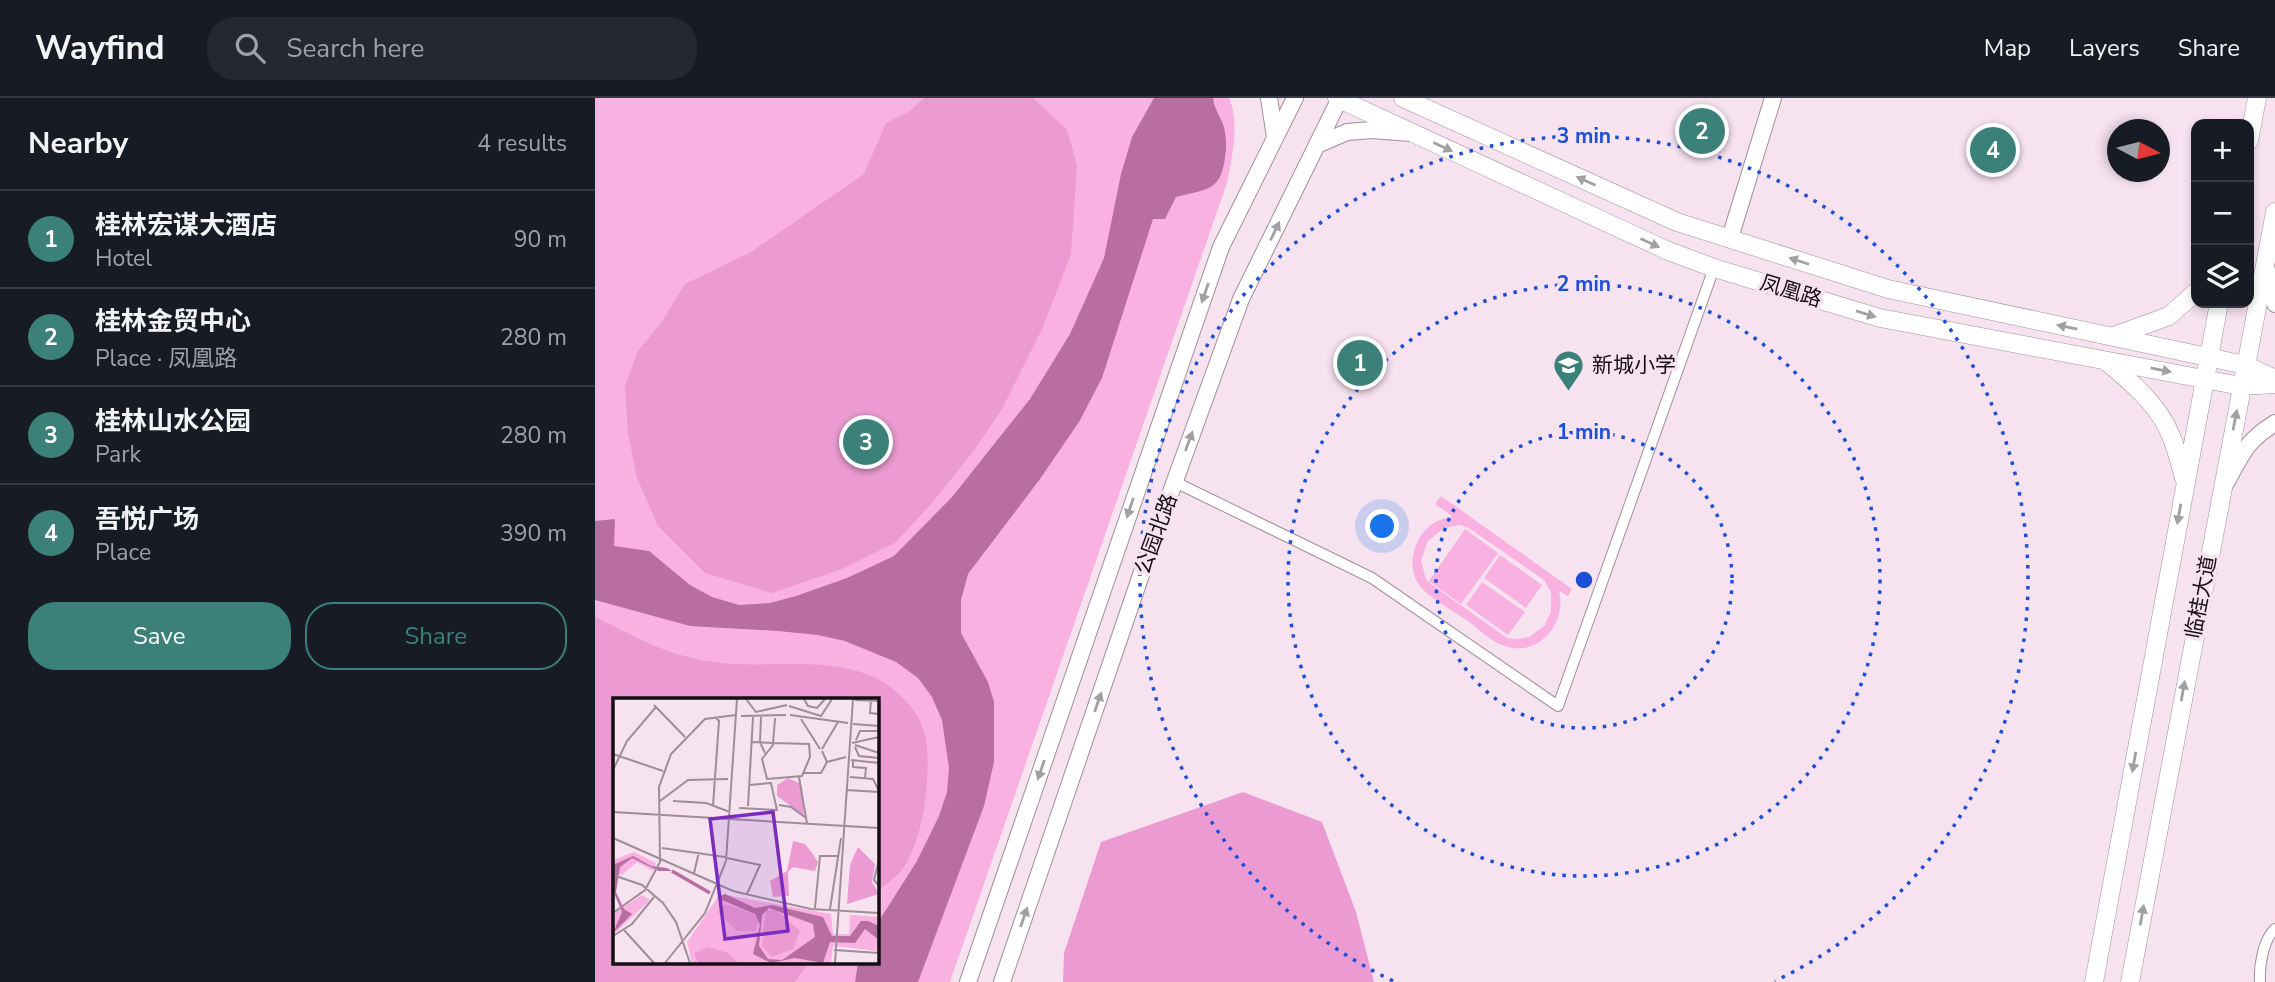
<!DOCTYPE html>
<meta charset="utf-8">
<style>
:root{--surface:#171b24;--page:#242831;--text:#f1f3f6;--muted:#9ea1a6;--line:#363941;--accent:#3b817a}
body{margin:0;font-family:"Nunito Sans","Noto Sans SC",sans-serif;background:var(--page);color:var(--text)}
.controls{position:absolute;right:21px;top:21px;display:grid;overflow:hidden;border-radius:14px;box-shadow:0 4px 10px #0003}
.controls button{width:63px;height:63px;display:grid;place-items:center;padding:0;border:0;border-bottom:2px solid var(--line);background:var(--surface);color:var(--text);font:35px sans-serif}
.compass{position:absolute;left:1512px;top:21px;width:63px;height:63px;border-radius:50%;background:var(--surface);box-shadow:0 4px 10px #0003;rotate:97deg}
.you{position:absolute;left:788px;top:429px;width:24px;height:24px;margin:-18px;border:5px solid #fff;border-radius:50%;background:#1a73e8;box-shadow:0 0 0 10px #1a73e833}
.badge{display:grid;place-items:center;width:46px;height:46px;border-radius:50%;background:var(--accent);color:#fff;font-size:23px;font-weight:700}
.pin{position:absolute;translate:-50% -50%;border:4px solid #fff;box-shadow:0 2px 7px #0006}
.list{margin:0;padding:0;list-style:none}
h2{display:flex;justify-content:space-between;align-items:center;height:91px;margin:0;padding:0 28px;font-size:30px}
h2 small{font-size:23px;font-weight:400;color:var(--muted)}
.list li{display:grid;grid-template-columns:46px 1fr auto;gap:21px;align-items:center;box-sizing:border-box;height:98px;padding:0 28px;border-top:2px solid var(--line)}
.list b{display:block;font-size:26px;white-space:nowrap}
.list p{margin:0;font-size:23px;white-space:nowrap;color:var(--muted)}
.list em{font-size:23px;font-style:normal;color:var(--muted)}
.actions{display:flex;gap:14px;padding:21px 28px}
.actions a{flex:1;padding:16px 0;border:2px solid var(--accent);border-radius:28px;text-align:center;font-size:24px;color:var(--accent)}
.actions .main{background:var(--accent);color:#fff}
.icon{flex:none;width:38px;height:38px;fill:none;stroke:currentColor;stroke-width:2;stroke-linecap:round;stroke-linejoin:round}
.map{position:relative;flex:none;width:1680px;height:884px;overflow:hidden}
header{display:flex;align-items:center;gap:42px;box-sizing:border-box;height:98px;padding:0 35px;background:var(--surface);border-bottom:2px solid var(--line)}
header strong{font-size:33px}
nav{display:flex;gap:38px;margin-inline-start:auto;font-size:24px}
.search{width:490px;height:63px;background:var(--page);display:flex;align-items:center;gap:18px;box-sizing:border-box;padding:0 24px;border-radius:28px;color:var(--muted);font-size:26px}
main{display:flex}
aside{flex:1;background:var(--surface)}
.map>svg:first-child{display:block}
.green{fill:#f9b1e1;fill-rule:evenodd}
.forest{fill:#eb9bd1}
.water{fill:#b96ea2}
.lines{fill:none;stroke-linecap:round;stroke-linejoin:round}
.street-casing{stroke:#a18f9b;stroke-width:12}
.secondary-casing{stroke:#a18f9b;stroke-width:18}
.primary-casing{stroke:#a18f9b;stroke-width:19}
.street{stroke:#fff;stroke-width:10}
.secondary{stroke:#fff;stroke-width:16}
.primary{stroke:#fff;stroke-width:18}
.oneway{fill:#a19fa1}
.ring{fill:none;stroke:#1d4ed8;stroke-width:3.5;stroke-dasharray:3.5 7}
.labels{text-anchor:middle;stroke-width:7;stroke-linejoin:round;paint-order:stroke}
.street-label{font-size:21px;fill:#150e13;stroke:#f7e3f0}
.poi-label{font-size:21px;fill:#150e13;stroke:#f7e3f0;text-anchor:start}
.inset-river{fill:none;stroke:#b96ea2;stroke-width:3.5}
.inset-road{fill:none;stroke:#9d8e98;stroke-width:2}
.view{fill:#7b2cbf;fill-opacity:0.15;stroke:#7b2cbf;stroke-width:3.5}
.inset-edge{fill:none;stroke:#150e13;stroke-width:3.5}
.centre{fill:#1d4ed8;stroke:#f7e3f0;stroke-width:3.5}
.ring-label{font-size:21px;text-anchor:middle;font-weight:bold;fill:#1d4ed8;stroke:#f7e3f0;stroke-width:7;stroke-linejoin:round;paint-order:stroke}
</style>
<header>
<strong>Wayfind</strong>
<div class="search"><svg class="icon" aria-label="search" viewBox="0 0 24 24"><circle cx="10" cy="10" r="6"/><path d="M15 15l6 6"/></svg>Search here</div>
<nav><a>Map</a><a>Layers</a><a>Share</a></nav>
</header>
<main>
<aside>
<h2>Nearby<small>4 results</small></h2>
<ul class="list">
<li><span class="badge">1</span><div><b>桂林宏谋大酒店</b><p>Hotel</p></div><em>90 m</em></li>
<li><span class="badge">2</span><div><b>桂林金贸中心</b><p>Place · 凤凰路</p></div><em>280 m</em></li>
<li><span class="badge">3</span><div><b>桂林山水公园</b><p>Park</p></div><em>280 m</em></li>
<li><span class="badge">4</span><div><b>吾悦广场</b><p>Place</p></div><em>390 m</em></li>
</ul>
<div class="actions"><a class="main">Save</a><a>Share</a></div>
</aside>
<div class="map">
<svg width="1680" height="884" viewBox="0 0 1680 884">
<rect width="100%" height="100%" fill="#f7e3f0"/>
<path class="green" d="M0,0H634C645,24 637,60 632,85L355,884H0ZM19,602H282V865H19Z
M846,398L977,491L973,498L964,493C972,523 946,558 913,549C898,546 885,532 873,523C860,514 834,500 825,488C810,469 819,439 837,426C843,422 851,420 857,418L840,406ZM864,427L872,429L949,482L956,494V514L949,528L934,539L924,541L912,540L832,483L830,478L826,462L833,443L849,430Z
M870,431L903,455L866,506L834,483Z
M905,457L947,487L931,510L889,480Z
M887,484L930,514L913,537L871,507Z"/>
<path class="forest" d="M329,0H438L472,32L482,67L476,156L448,229L407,311L380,351L337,405L300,445L247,471L177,495L110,475L63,428L42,380L33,335L30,288L43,253L68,222L90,186L156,154L269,76L291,25L315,13Z
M0,519C41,539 72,558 119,564C181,573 258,550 307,599C333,624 334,647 332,682C331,709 323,752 306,773C299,781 289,787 282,794V602H19V865H214L200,884H0Z
M648,694L727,724L761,814L779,884H468L469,855L506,744Z"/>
<path class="water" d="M559,0H618C619,10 624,16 628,26C631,35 632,49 630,59C626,94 611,91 581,99L570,121H558L507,280L484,324L445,381L373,476L366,502V535L393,584L399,604V664L389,708L323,884H260L263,865H282V826L322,763L344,718L352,694L354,670L347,622L337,599L323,580L301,564L250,543L223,537L183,533L95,528L0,502V423L20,421L19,448L54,453L95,487L117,499L144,507L175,505L201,498L252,480L299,458L357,399L435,301L475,236L509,160L526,76L537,39Z"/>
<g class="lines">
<defs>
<path id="street" d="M580,384L777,480L963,608L1119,170
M1665,884C1664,868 1668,842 1680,831"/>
<path id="secondary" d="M674,0L680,39
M722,47L752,34L777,32L815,35
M1135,140L1178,0
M1671,168L1680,206
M1631,385C1647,356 1651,343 1680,325
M373,884L626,149L700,0
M407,884L548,471L646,201L745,0"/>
<path id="primary" d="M742,0L1071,152L1119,170L1285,220L1646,288L1680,286
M808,0L1082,124L1293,191L1650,267L1680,281
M1654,43L1662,0
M1519,238L1574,218L1601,194
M1512,264C1537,285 1564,307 1576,338C1582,352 1585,366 1589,380
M1499,884L1624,205
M1535,884L1680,114"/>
</defs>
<use href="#street" class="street-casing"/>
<use href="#secondary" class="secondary-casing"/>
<use href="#primary" class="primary-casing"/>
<use href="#street" class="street"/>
<use href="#secondary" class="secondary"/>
<use href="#primary" class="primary"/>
</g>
<defs><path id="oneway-solid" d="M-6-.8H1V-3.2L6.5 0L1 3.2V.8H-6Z" transform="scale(1.75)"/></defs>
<g class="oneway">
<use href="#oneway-solid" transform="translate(848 49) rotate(25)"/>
<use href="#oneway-solid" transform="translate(991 83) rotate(-156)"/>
<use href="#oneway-solid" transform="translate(680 133) rotate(-64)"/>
<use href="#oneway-solid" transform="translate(1055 145) rotate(25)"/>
<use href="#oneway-solid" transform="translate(1204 163) rotate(-162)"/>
<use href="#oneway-solid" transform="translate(610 195) rotate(109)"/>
<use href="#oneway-solid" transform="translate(1271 216) rotate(17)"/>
<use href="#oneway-solid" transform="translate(1472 229) rotate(-168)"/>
<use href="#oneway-solid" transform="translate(1566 272) rotate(11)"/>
<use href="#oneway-solid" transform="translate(1640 322) rotate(-79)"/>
<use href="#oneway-solid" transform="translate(594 343) rotate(-70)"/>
<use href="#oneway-solid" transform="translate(535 410) rotate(109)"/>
<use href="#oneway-solid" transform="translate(1584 416) rotate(100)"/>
<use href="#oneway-solid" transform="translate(1588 593) rotate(-80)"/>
<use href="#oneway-solid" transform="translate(503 604) rotate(-71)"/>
<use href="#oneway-solid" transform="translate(1539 664) rotate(100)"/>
<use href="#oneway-solid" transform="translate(446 672) rotate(109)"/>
<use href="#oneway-solid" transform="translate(1547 817) rotate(-80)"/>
<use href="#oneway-solid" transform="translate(429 819) rotate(-71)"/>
</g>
<g class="ring">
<circle cx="989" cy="482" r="148"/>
<circle cx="989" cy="482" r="296"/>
<path d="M798 883A444 444 0 1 1 1180 883"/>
</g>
<defs>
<symbol id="school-pin" viewBox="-11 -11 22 30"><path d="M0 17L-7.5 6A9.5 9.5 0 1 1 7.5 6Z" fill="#3b817a" stroke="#f7e3f0"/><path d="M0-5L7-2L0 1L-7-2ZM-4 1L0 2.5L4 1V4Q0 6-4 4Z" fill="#fff"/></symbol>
</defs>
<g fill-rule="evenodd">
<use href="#school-pin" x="956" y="250" width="35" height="47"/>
</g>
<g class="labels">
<g class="street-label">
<text transform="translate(1196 193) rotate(17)" y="7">凤凰路</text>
<text transform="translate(561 436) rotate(-70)" y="7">公园北路</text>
<text transform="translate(1606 499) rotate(-79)" y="7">临桂大道</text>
</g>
<g class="poi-label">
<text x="997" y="274">新城小学</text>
</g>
</g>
<g transform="translate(18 600)">
<rect width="266" height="266" fill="#f7e3f0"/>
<path d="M21,154L43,165L40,173L24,164L9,177L0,175V162ZM107,196L218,216L220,236H236L237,217L266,219V253L220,248L218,265H79L74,244ZM29,197L37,202L0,237V216Z" fill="#f9b1e1"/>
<path d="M175,80L188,86L191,118L164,98V87ZM180,143L192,146L199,155L205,164L202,173L180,169L175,174L176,198L160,199L157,183L174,173ZM245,149L262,166L259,184L266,196L234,206L237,167ZM112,206L141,216L145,224L142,233H124L105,214ZM153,212L164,213L187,233L180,251L159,259L149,248ZM95,249L115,255L124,265H85L81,255Z" fill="#eb9bd1"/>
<path d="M20,158L38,168L54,170L59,173H46L19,160L7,169L3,194L11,211L19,216L0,235L9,214L1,195L0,167ZM112,196L142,210L159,207L210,219L219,238H237L248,223H255L266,228V242L252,231L242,245L217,244L210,265L182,260L158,265L140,256L147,227L142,216L104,200ZM156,210L200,226L202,239L169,262L155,261L146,248L149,217Z" fill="#b96ea2" fill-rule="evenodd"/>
<path class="inset-river" d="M59,173L97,195M225,241L240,240L250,227L266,234"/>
<path class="inset-road" d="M133,1L143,14L174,7M191,1L195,8L204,10L212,1M258,1L257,15L266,16M242,2L266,3M41,7L72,39M176,8L208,18L219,1M177,17L235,25M128,18L173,17M148,19L147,44L152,55M188,21L207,51M240,26L266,28M243,42L247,33H266M139,44L160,45L196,46L197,59L189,78L154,81L149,61L160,47V45L162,21V20M239,45L266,39M242,47L266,55M242,49L246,58L266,60M209,51L225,24M209,53L214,64L233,59M0,56L50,73M238,62L266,65M240,63V69L253,70L252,80M0,72L14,43L43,9M190,75H208L214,64M186,79L194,126M237,79L260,81L266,93M234,92L266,94M47,103L75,82L115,81M60,103L93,105L117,114M166,107L178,109L193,120M100,108L106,23L103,20M135,108L140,19M126,110L164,112L158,85L136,87M0,114L266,130M0,140L120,193L198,211L266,215M49,150L112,159M114,160L147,167L134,196M266,162L261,182L266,188M81,175L86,154M0,177L29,187L50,205L63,224L77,265M202,210L207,158H225M217,211L228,140M0,215L32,192L47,164L46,89L58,56L92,21L123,17M11,232L41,265M0,238L19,226L41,199M221,252L266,255M52,265L92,215L113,163L124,1M222,265L240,1"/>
<path class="view" d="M160,114L175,233L112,241L97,121Z"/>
<rect width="266" height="266" class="inset-edge"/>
</g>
<circle cx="989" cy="482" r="10" class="centre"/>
<g class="ring-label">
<text x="989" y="45">3 min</text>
<text x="989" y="193">2 min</text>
<text x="989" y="341">1 min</text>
</g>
</svg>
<div class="controls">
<button>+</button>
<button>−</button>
<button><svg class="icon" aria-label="layers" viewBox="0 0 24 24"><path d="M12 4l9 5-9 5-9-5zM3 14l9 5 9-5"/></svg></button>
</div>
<svg class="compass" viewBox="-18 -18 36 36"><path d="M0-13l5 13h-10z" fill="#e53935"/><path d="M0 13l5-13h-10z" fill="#9ea1a6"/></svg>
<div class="you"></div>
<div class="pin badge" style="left:765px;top:265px">1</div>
<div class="pin badge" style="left:1107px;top:33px">2</div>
<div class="pin badge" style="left:271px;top:344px">3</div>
<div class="pin badge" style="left:1398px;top:52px">4</div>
</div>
</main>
